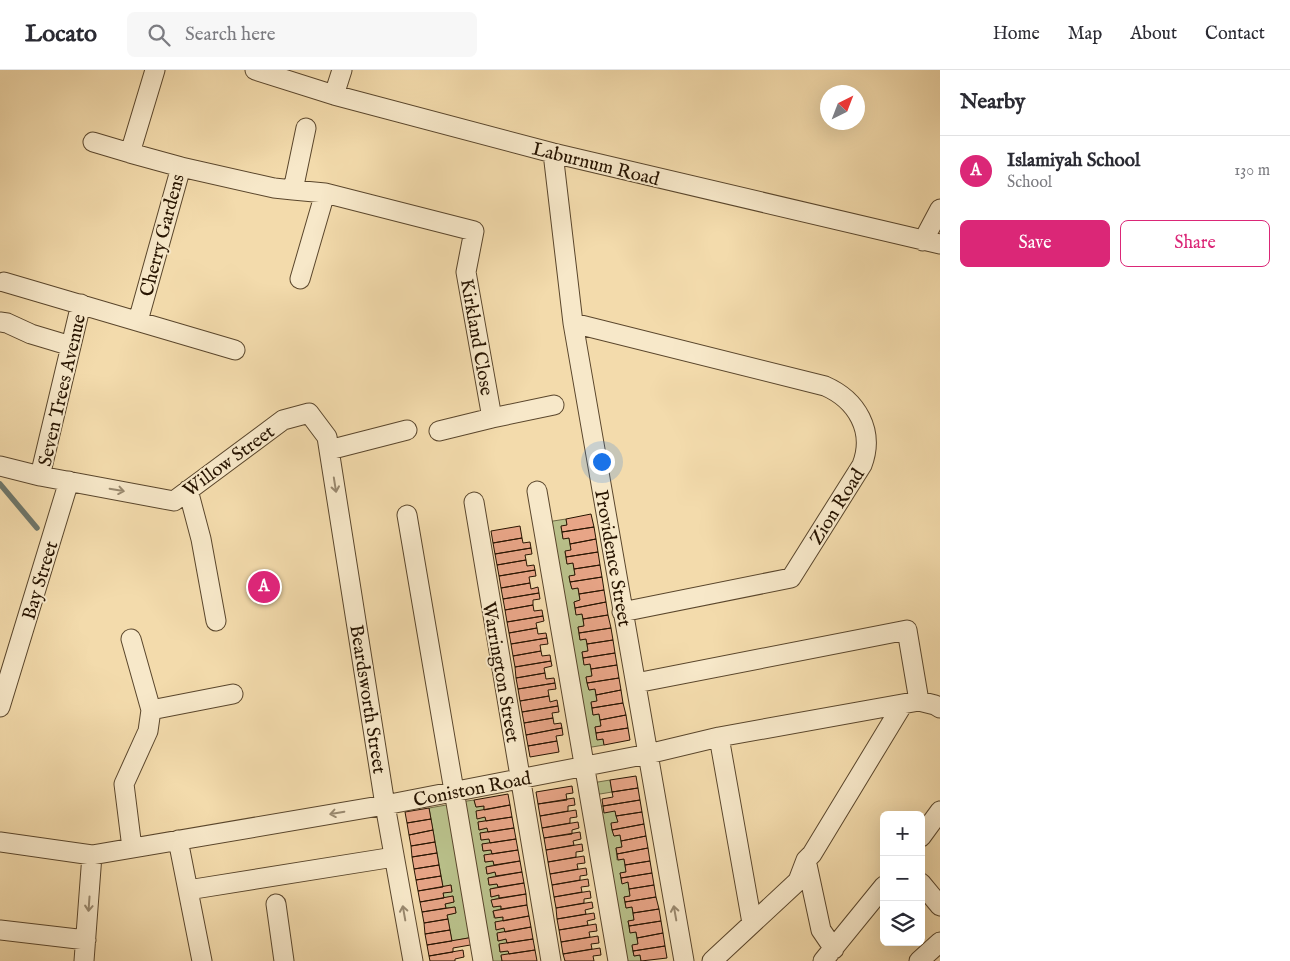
<!DOCTYPE html>
<meta charset="utf-8">
<style>
:root{--surface:#fff;--page:#f7f7f7;--text:#2b2b33;--muted:#7c7c81;--line:#e1e1e2;--accent:#db2777}
body{margin:0;font-family:"IM FELL English",serif;background:var(--page);color:var(--text)}
.controls{position:absolute;right:15px;bottom:15px;display:grid;overflow:hidden;border-radius:8px;box-shadow:0 5px 20px #0002}
.controls button{width:45px;height:45px;display:grid;place-items:center;padding:0;border:0;border-bottom:1px solid var(--line);background:var(--surface);color:var(--text);font:25px sans-serif}
.compass{position:absolute;left:820px;top:15px;width:45px;height:45px;border-radius:50%;background:var(--surface);box-shadow:0 5px 20px #0002;rotate:42deg}
.you{position:absolute;left:601px;top:391px;width:18px;height:18px;margin:-12px;border:4px solid #fff;border-radius:50%;background:#1a73e8;box-shadow:0 0 0 8px #1a73e833}
.badge{display:grid;place-items:center;width:32px;height:32px;border-radius:50%;background:var(--accent);color:#fff;font-size:16px;font-weight:700}
.pin{position:absolute;translate:-50% -50%;border:2px solid #fff;box-shadow:0 1px 5px #0006}
.list{margin:0;padding:0;list-style:none}
h2{display:flex;justify-content:space-between;align-items:center;height:65px;margin:0;padding:0 20px;font-size:21px}
h2 small{font-size:16px;font-weight:400;color:var(--muted)}
.list li{display:grid;grid-template-columns:32px 1fr auto;gap:15px;align-items:center;box-sizing:border-box;height:70px;padding:0 20px;border-top:1px solid var(--line)}
.list b{display:block;font-size:19px;white-space:nowrap}
.list p{margin:0;font-size:16px;white-space:nowrap;color:var(--muted)}
.list em{font-size:16px;font-style:normal;color:var(--muted)}
.actions{display:flex;gap:10px;padding:15px 20px}
.actions a{flex:1;padding:11px 0;border:1px solid var(--accent);border-radius:8px;text-align:center;font-size:18px;color:var(--accent)}
.actions .main{background:var(--accent);color:#fff}
.icon{flex:none;width:28px;height:28px;fill:none;stroke:currentColor;stroke-width:2;stroke-linecap:round;stroke-linejoin:round}
.map{position:relative;flex:none;width:940px;height:891px;overflow:hidden}
header{display:flex;align-items:center;gap:30px;box-sizing:border-box;height:70px;padding:0 25px;background:var(--surface);border-bottom:1px solid var(--line)}
header strong{font-size:24px}
nav{display:flex;gap:28px;margin-inline-start:auto;font-size:18px}
.search{width:350px;height:45px;background:var(--page);display:flex;align-items:center;gap:12px;box-sizing:border-box;padding:0 18px;border-radius:8px;color:var(--muted);font-size:19px}
main{display:flex}
aside{flex:1;background:var(--surface)}
.map>svg:first-child{display:block}
.green{fill:#b9c08a;stroke:#706a46}
.lines{fill:none;stroke-linecap:round;stroke-linejoin:round}
.stream{stroke:#6e776c;stroke-width:5.5}
.building{fill:#e8a587;stroke:#271401}
.minor-casing{stroke:#5a462c;stroke-width:21}
.minor{stroke:#f7e8c9;stroke-width:19}
.oneway{stroke:#99896f}
.labels{text-anchor:middle;stroke-width:4;stroke-linejoin:round;paint-order:stroke}
.street-label{font-size:19px;fill:#271401;stroke:#f7e8c9}
</style>
<header>
<strong>Locato</strong>
<div class="search"><svg class="icon" aria-label="search" viewBox="0 0 24 24"><circle cx="10" cy="10" r="6"/><path d="M15 15l6 6"/></svg>Search here</div>
<nav><a>Home</a><a>Map</a><a>About</a><a>Contact</a></nav>
</header>
<main>
<div class="map">
<svg width="940" height="891" viewBox="0 0 940 891">
<rect width="100%" height="100%" fill="#f3dbac"/>
<filter id="stains"><feTurbulence type="fractalNoise" baseFrequency=".004" numOctaves="4"/><feColorMatrix values="0 0 0 0 .2 0 0 0 0 .09 0 0 0 0 .02 0 0 0 .5 -.17"/></filter>
<radialGradient id="worn" r=".72"><stop offset=".6" stop-color="#630" stop-opacity="0"/><stop offset="1" stop-color="#630" stop-opacity=".3"/></radialGradient>
<path class="green" d="M566,449L567,455L561,457L563,468H569L571,480L565,482L567,494L573,493L575,505L569,507L572,519L578,518L580,530L574,532L576,544H582L584,556L578,557L580,570L586,569L588,581L582,582L584,594H590L592,606L586,607L589,620L595,619L597,631L591,633L593,645L599,644L601,656L595,657L597,669H603L604,675L586,678L547,452Z
M610,710L612,722L594,725L592,713Z
M474,730L476,737L484,736V740L478,748L485,747L486,751L478,752L479,760L487,758L488,762L480,763L481,770L489,769L490,773L482,774L483,781L491,780L492,784L484,785L485,792L493,791L494,795L486,797L487,804L495,802L496,806L488,808L489,815L497,814L498,817L490,819L491,827L499,825V828L492,830L493,837L501,836V839L493,841L494,848L503,847V851L495,852L497,859L504,858L505,862L497,864L498,871L506,869L507,873L499,875L500,882L508,881L509,884L501,886L502,891H487L460,732Z
M452,734L474,867L452,871L447,845L456,843L455,837L446,838L445,834L454,832L453,826L444,828L443,823L452,821L451,815L443,817L429,738Z
M603,736L615,741L618,752L611,754L614,766L620,765L622,777L616,778L617,790L624,789L626,802L620,803L622,813L628,812L630,826L624,827L626,838L632,837L634,850L628,851L630,862H636L638,874L632,876L634,886L640,885L641,891H622L596,737Z"/>
<g class="lines">
<path class="stream" d="M0,414L37,458"/>
</g>
<path class="building" d="M591,444L594,457L562,462L561,456L567,455L566,449Z
M520,456L522,468L493,473L491,461Z
M594,457L596,469L570,474L569,468L563,469L562,462Z
M522,468L523,473L530,472L531,478L495,484L493,473Z
M596,469L598,482L566,487L565,481L571,480L570,474Z
M531,478L532,484L525,485L526,490L497,495L495,484Z
M598,482L600,495L574,499L573,493L567,494L566,487Z
M526,490L527,496L534,495L535,500L499,506L497,495Z
M600,495L602,507L570,512L569,506L575,505L574,499Z
M535,500L536,506L529,507L530,513L501,518L499,506Z
M602,507L604,520L579,524L578,518L572,519L570,512Z
M530,513L531,519L538,517L539,523L503,529L501,518Z
M604,520L606,532L575,538L574,532L580,530L579,524Z
M539,523L540,529L533,530V535L505,540L503,529Z
M606,532L608,545L583,549L582,544L576,545L575,538Z
M533,535L534,541L542,540L543,546L507,552L505,540Z
M608,545L611,558L579,563L578,557L584,556L583,549Z
M543,546L544,551L536,553L537,558L509,563L507,552Z
M537,558L538,564L546,563L547,568L511,574L509,563Z
M611,558L613,570L587,574L586,569L580,570L579,563Z
M547,568L548,574L540,575L541,581L513,586L511,574Z
M613,570L615,583L583,588L582,582L588,581L587,574Z
M541,581L542,586L550,585L551,591L515,597L513,586Z
M615,583L617,595L591,599L590,594L584,595L583,588Z
M551,591L552,596L544,598L545,603L516,608L515,597Z
M617,595L619,608L587,613L586,607L592,606L591,599Z
M545,603L546,609L554,608L555,613L518,619L516,608Z
M619,608L621,620L596,625L595,619L589,620L587,613Z
M555,613L556,619L548,620L549,626L520,631L518,619Z
M621,620L623,633L592,638L591,632L597,631L596,625Z
M549,626L550,632L557,630L558,636L522,642L520,631Z
M623,633L626,645L600,650L599,644L593,645L592,638Z
M558,636L559,642L552,643L553,648L524,653L522,642Z
M626,645L628,658L596,663L595,657L601,656L600,650Z
M553,648L554,654L561,653L562,658L526,665L524,653Z
M562,658L563,665L556,666L557,671L528,676L526,665Z
M628,658L630,670L604,675L603,669L597,670L596,663Z
M557,671L559,682L530,687L528,676Z
M636,706L638,718L612,722L610,710Z
M572,716L573,723L566,724L567,730L538,734L536,722Z
M638,718L640,730L603,736L602,729L613,727L612,722Z
M508,724L510,735L484,740V736L476,737L474,730Z
M574,728L575,735L568,736V741L540,746L538,734Z
M640,730L642,742L616,746L615,741L604,743L603,736Z
M510,735L512,747L486,751L485,747L477,749L476,741Z
M429,738L431,749L407,753L405,742Z
M576,740L577,747L570,748V753L542,758L540,746Z
M642,742L644,754L612,760L611,753L618,752L616,746Z
M512,747L514,758L488,762L487,758L479,760L478,752Z
M431,749L433,760L409,765L407,753Z
M578,752L579,758L572,760V764L544,768L542,758Z
M644,754L646,766L621,771L620,765L614,766L612,760Z
M514,758L516,769L490,773L489,769L481,770L480,763Z
M433,760L435,772L411,776L409,765Z
M580,762L581,769L573,771L574,775L546,780L544,768Z
M646,766L648,778L617,784L616,778L622,777L621,771Z
M516,769L518,780L492,784L491,780L483,781L482,774Z
M435,772L437,783L412,787L411,776Z
M582,774L583,781L576,782V787L548,792L546,780Z
M648,778L650,791L625,795L624,789L618,790L617,784Z
M518,780L520,791L494,795L493,791L485,792L484,785Z
M437,783L439,795L414,799L412,787Z
M584,786L585,793L577,794L578,799L550,804L548,792Z
M520,791L522,802L496,806L495,802L487,804L486,797Z
M650,791L652,803L621,808L620,803L626,802L625,795Z
M439,795L441,806L416,810L414,799Z
M586,798L587,805L580,806V810L552,815L550,804Z
M522,802L524,813L498,817L497,814L489,815L488,808Z
M652,803L654,815L629,819L628,812L622,814L621,808Z
M441,806L443,817L418,821L416,810Z
M588,809L589,816L581,817L582,822L554,827L552,815Z
M524,813L526,824L499,828V825L491,827L490,819Z
M451,815L452,822L443,823L444,828L420,832L418,821Z
M654,815L656,827L625,832L624,827L630,826L629,819Z
M590,821L591,828L584,829V833L556,838L554,827Z
M526,824L527,835L501,839V836L493,837L491,830Z
M453,826L454,832L445,834L446,838L422,842L420,832Z
M656,827L659,839L633,843L632,837L626,838L625,832Z
M592,832L593,838L585,840L586,844L557,849L556,838Z
M527,835L529,846L503,851V847L495,848L493,841Z
M455,837L456,843L447,845L448,849L424,853L422,842Z
M659,839L661,851L629,856L628,851L634,850L633,843Z
M594,843L595,849L587,851L588,855L559,860L557,849Z
M529,846L531,857L505,862L504,858L496,860L495,852Z
M448,849L450,860L425,864L424,853Z
M661,851L663,863L637,868L636,862L630,863L629,856Z
M596,854L597,861L589,862L590,867L561,872L559,860Z
M531,857L533,869L507,873L506,869L498,871L497,863Z
M450,860L452,871L427,875L425,864Z
M663,863L665,876L633,881L632,875L638,874L637,868Z
M598,866L599,873L591,874L592,879L563,884L561,872Z
M474,867L476,874L453,878V882L429,886L427,875Z
M533,869L535,880L509,884L508,881L500,882L499,874Z
M665,876L667,888L641,891L640,885L634,886L633,881Z
M600,878L601,885L593,886L594,891H565L563,884Z
M463,880L464,887L455,889V891H430L429,886Z
M535,880L537,891H502L501,885Z"/>
<g class="lines">
<defs>
<path id="minor" d="M255,0L334,25L553,83L940,174
M334,25L342,0
M93,72L130,83
M553,83L573,253L684,891
M181,97L274,118L293,120L306,58
M293,120L325,123L474,161L466,202L492,348L439,361
M923,171L940,139
M300,209L325,123
M4,212L235,280
M138,251L181,97L130,83L155,0
M0,252L7,253L31,264L71,276
M573,253L825,316C857,330 875,361 862,395L791,508L622,542
M492,348L554,335
M329,380L407,360
M0,396L40,406L174,431L283,350L309,343L327,367L385,735L413,891
M40,406L81,234
M188,420L201,469L216,551
M537,421L618,891
M474,432L551,891
M407,445L483,891
M131,569L151,640L148,661L124,714L132,778
M636,613L907,560L919,631
M0,637L69,411
M151,640L233,624
M719,667L752,853
M921,767L940,741
M178,770L202,891
M0,772L92,785L385,735L648,684L719,667L919,631L935,635L940,638
M806,790L821,860L834,879
M921,813L940,836
M188,820L394,787
M276,834L284,891
M0,860L86,870
M84,891L92,785
M712,891L798,811L806,790L812,784L903,634
M823,891L884,816
M919,891L940,872"/>
</defs>
<use href="#minor" class="minor-casing"/>
<use href="#minor" class="minor"/>
</g>
<defs><path id="oneway-shaft" d="M-6 0H5M1.5-3L5.5 0L1.5 3" fill="none" stroke-width="1.6" stroke-linecap="round" stroke-linejoin="round" transform="scale(1.25)"/></defs>
<g class="oneway">
<use href="#oneway-shaft" transform="translate(335 415) rotate(81)"/>
<use href="#oneway-shaft" transform="translate(117 420) rotate(10)"/>
<use href="#oneway-shaft" transform="translate(337 743) rotate(170)"/>
<use href="#oneway-shaft" transform="translate(89 834) rotate(94)"/>
<use href="#oneway-shaft" transform="translate(404 843) rotate(-100)"/>
<use href="#oneway-shaft" transform="translate(675 843) rotate(-100)"/>
</g>
<g class="labels">
<g class="street-label">
<text transform="translate(596 93) rotate(14)" y="7">Laburnum Road</text>
<text transform="translate(161 165) rotate(-75)" y="7">Cherry Gardens</text>
<text transform="translate(478 267) rotate(80)" y="7">Kirkland Close</text>
<text transform="translate(61 320) rotate(-77)" y="7">Seven Trees Avenue</text>
<text transform="translate(228 390) rotate(-36)" y="7">Willow Street</text>
<text transform="translate(836 436) rotate(-58)" y="7">Zion Road</text>
<text transform="translate(614 488) rotate(80)" y="7">Providence Street</text>
<text transform="translate(39 510) rotate(-73)" y="7">Bay Street</text>
<text transform="translate(502 602) rotate(80)" y="7">Warrington Street</text>
<text transform="translate(369 629) rotate(81)" y="7">Beardsworth Street</text>
<text transform="translate(472 718) rotate(-11)" y="7">Coniston Road</text>
</g>
</g>
<rect width="100%" height="100%" filter="url(#stains)"/>
<rect width="100%" height="100%" fill="url(#worn)"/>
</svg>
<div class="controls">
<button>+</button>
<button>−</button>
<button><svg class="icon" aria-label="layers" viewBox="0 0 24 24"><path d="M12 4l9 5-9 5-9-5zM3 14l9 5 9-5"/></svg></button>
</div>
<svg class="compass" viewBox="-18 -18 36 36"><path d="M0-13l5 13h-10z" fill="#e53935"/><path d="M0 13l5-13h-10z" fill="#7c7c81"/></svg>
<div class="you"></div>
<div class="pin badge" style="left:264px;top:517px">A</div>
</div>
<aside>
<h2>Nearby<small></small></h2>
<ul class="list">
<li><span class="badge">A</span><div><b>Islamiyah School</b><p>School</p></div><em>130 m</em></li>
</ul>
<div class="actions"><a class="main">Save</a><a>Share</a></div>
</aside>
</main>
